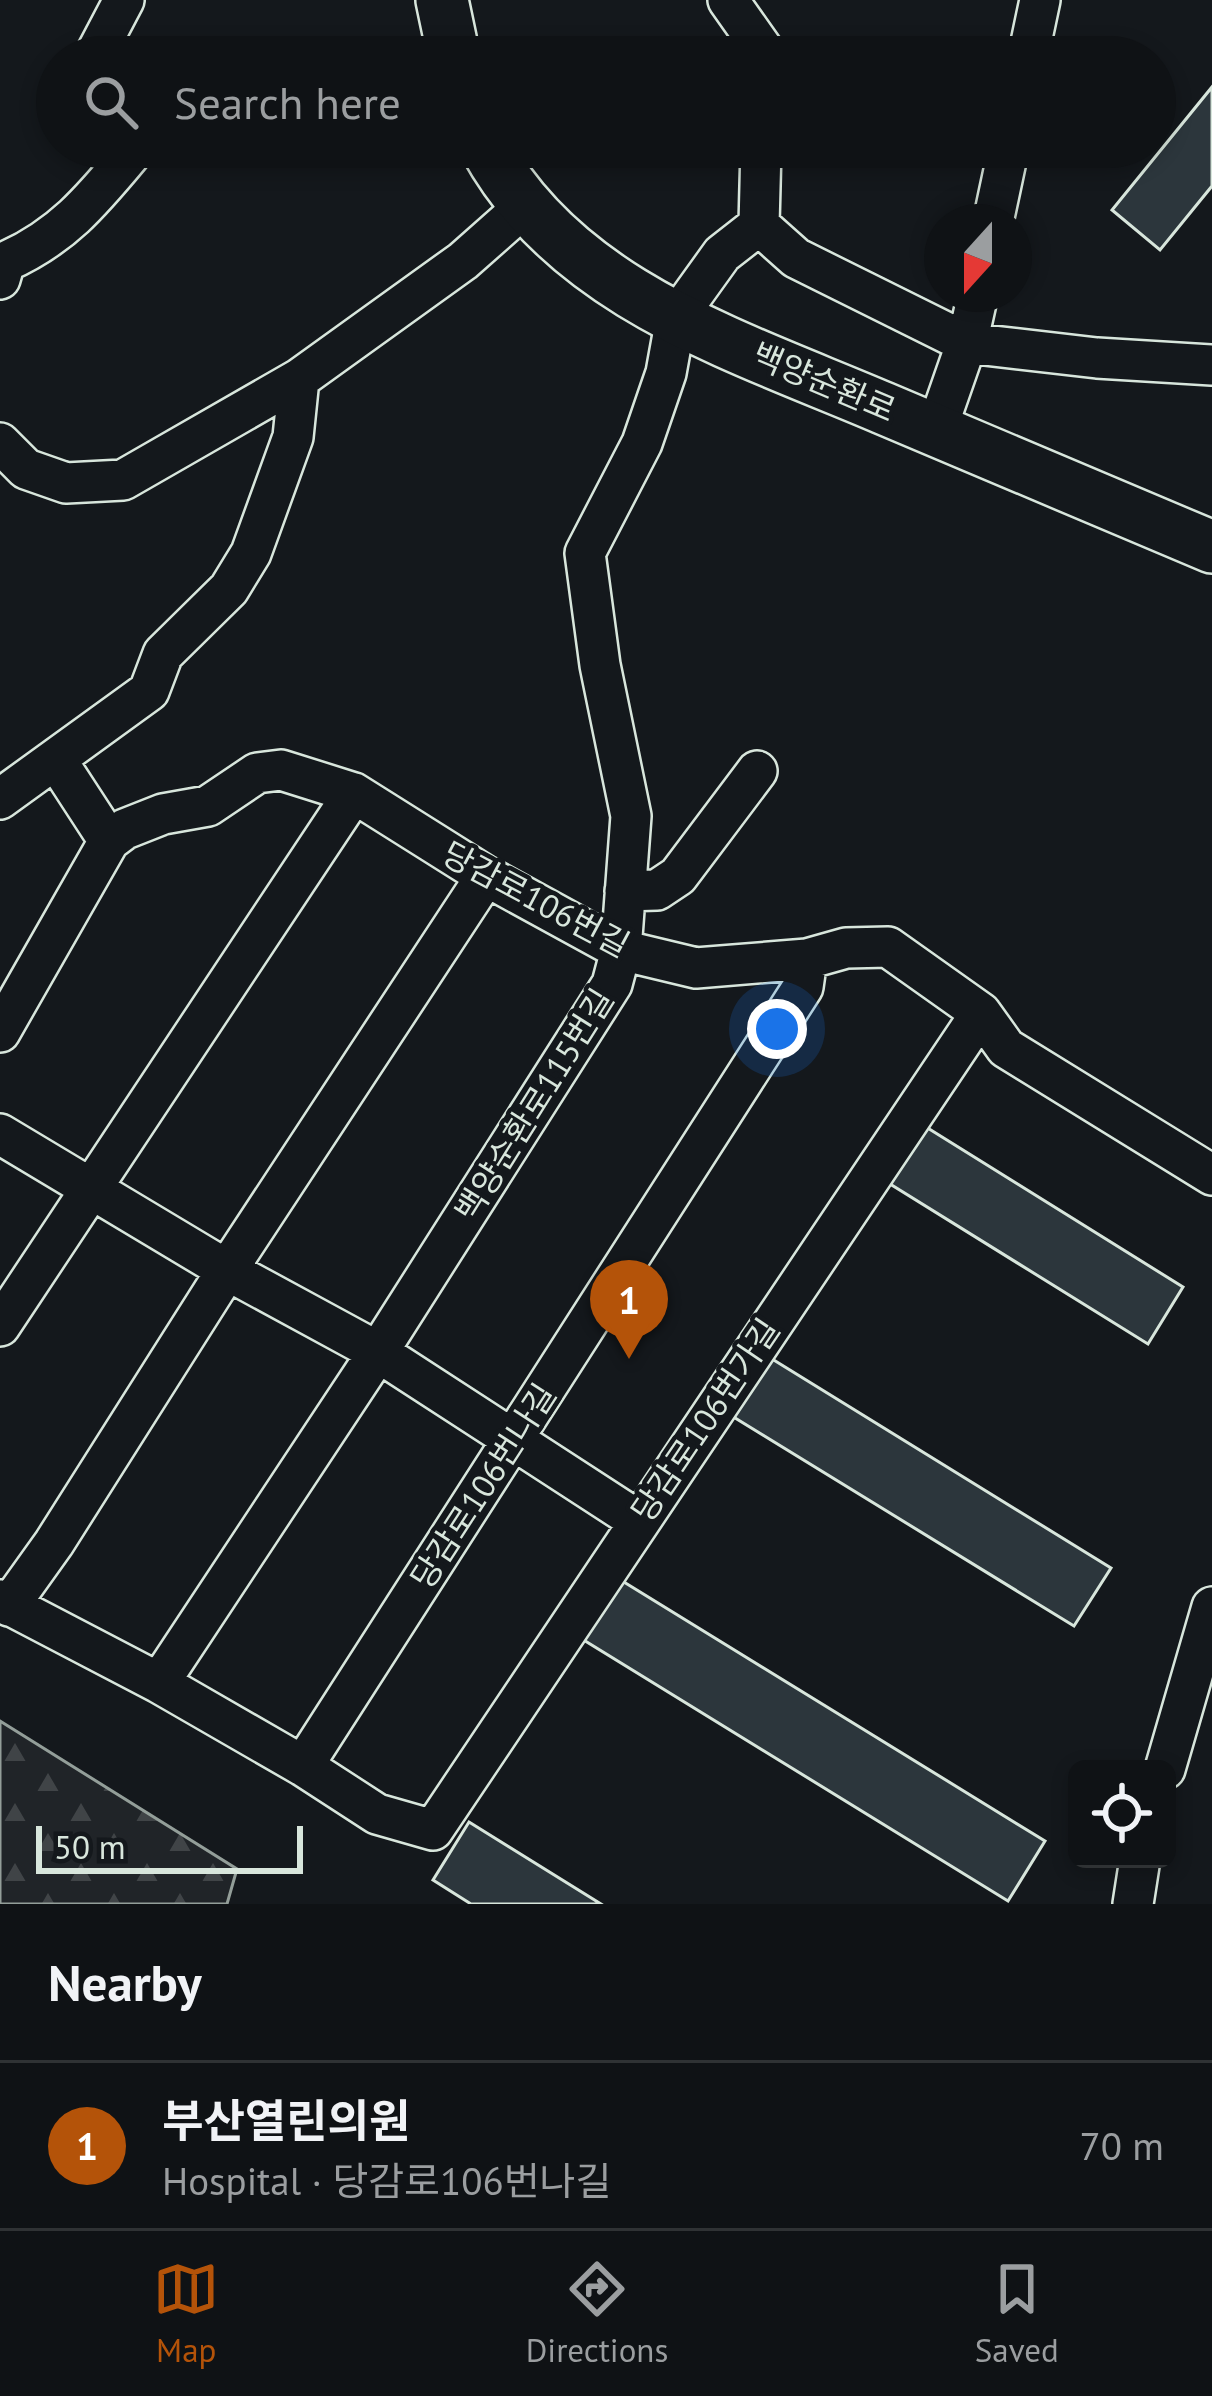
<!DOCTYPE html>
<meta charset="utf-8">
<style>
:root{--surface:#0f1215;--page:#1d2022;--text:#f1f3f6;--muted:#9b9ea0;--line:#2f3234;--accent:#b45309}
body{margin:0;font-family:"PT Sans","Noto Sans KR",sans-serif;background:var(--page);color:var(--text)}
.controls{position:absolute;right:36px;bottom:36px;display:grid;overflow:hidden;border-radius:18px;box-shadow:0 6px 18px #0003}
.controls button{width:108px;height:108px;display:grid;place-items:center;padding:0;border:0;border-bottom:3px solid var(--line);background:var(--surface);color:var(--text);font:60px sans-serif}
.compass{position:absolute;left:924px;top:204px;width:108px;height:108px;border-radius:50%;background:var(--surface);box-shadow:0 6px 18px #0003;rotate:201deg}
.scale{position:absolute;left:36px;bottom:30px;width:267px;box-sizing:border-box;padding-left:12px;border:6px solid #d8e6dc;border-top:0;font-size:33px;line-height:42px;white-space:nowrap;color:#d8e6dc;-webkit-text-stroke:9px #14181c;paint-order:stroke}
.you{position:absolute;left:777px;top:1029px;width:42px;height:42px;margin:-30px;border:9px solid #fff;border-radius:50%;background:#1a73e8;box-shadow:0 0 0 18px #1a73e833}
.badge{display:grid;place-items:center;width:78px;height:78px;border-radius:50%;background:var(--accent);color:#fff;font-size:39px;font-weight:700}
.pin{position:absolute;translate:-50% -99px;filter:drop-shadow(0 3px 6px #0008)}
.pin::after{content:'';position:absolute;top:63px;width:42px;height:36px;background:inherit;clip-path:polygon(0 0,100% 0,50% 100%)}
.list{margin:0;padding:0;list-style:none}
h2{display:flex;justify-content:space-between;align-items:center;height:156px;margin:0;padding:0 48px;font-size:51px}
h2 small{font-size:39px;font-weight:400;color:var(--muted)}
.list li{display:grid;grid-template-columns:78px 1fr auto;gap:36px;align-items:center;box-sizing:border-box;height:168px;padding:0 48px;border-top:3px solid var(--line)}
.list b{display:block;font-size:45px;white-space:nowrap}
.list p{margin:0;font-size:39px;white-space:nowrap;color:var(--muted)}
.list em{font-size:39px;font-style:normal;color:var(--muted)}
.icon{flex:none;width:66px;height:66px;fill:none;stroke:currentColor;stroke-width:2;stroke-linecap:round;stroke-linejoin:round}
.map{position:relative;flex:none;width:1212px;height:1904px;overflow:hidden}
.search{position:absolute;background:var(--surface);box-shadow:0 6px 18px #0003;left:36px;right:36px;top:36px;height:132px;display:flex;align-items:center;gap:30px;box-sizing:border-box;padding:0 42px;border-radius:66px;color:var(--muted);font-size:45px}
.sheet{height:324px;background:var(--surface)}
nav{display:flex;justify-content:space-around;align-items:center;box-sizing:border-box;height:168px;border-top:3px solid var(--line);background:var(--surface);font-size:33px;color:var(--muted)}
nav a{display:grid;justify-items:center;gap:6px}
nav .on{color:var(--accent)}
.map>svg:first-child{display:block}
.forest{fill:url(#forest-firs);stroke:#939e99;stroke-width:3}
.building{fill:#2c363c;stroke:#d8e6dc;stroke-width:3}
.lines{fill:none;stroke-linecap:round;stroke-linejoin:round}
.minor-casing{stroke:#d8e6dc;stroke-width:44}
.major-casing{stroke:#d8e6dc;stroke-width:56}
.minor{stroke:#14181c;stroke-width:39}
.major{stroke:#14181c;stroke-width:51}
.labels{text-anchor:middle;stroke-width:9;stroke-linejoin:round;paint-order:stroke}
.street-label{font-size:33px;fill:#d8e6dc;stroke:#14181c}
</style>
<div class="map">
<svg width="1212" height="1904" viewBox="0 0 1212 1904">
<defs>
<pattern id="forest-firs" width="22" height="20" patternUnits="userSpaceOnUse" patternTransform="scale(3)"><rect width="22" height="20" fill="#202428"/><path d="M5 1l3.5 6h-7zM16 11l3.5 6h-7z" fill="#404447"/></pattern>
</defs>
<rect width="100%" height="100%" fill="#14181c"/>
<path class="forest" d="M0,1721L237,1869L227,1904H0Z"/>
<path class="building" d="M1212,87V186L1160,250L1112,210Z
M918,1122L1183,1287L1148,1344L882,1179Z
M764,1354L1111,1568L1074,1626L727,1413Z
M619,1579L1045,1841L1008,1901L582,1639Z
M469,1822L601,1904H471L433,1880Z"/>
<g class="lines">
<defs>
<path id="minor" d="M728,0L764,51L763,57
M94,57L124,0
M1028,57L1040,0
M993,222L1009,147
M759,225L796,258L967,343L1097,358L1212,365
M0,279L5,262C64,236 94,198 134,150L131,147
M936,431L968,339L978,294
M0,443L26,469L66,483L123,480L299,379L463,261L524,207
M57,761L109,841
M0,799L149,691L163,654L229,589L251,553L293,437L299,379
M625,891L657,890L678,876L757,771
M0,1032L109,841L125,829L163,814L208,806L257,773L281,770L354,793L486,876L621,950L696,968L807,959L846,948L888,947L981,1013L1006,1048L1212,1175
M0,1134L227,1270L378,1352L637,1520
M0,1326L354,793
M0,1600L159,1683L303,1766L377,1814L433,1830L981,1013
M9,1606L54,1543L227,1270L486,876
M159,1683L378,1352L612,984L621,950L631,816L600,665L585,553L642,443L666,373L676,318L722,254L759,225L761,147
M303,1766L803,987L807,959
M1165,1769L1212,1607
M1133,1904L1140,1859"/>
<path id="major" d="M442,0L454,57
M486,147C566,294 738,346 883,408C992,455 1102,501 1212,547"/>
</defs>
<use href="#minor" class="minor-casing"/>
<use href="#major" class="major-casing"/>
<use href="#minor" class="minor"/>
<use href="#major" class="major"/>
</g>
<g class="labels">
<g class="street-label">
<text transform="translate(824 382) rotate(23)" y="12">백양순환로</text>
<text transform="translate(536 899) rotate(28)" y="12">당감로106번길</text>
<text transform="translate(534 1105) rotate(-58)" y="12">백양순환로115번길</text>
<text transform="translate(705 1420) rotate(-56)" y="12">당감로106번가길</text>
<text transform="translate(483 1486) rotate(-57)" y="12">당감로106번나길</text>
</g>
</g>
</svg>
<div class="controls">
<button><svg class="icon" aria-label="locate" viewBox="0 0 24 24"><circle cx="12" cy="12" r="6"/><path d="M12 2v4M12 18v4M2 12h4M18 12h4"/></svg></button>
</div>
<svg class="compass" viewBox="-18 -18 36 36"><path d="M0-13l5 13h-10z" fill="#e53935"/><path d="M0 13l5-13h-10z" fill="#9b9ea0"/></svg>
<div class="scale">50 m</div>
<div class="you"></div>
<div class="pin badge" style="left:629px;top:1359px">1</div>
<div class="search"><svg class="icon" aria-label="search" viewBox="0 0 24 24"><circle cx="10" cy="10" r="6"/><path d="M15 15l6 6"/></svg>Search here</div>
</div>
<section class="sheet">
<h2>Nearby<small></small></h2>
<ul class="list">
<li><span class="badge">1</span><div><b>부산열린의원</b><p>Hospital · 당감로106번나길</p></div><em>70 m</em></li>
</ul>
</section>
<nav>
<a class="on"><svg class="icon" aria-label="map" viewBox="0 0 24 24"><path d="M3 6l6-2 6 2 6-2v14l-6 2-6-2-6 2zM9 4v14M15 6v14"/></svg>Map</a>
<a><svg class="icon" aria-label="directions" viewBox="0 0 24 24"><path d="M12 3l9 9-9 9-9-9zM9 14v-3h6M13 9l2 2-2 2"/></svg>Directions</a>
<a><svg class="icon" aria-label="saved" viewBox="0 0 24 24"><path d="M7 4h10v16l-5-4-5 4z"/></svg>Saved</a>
</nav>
